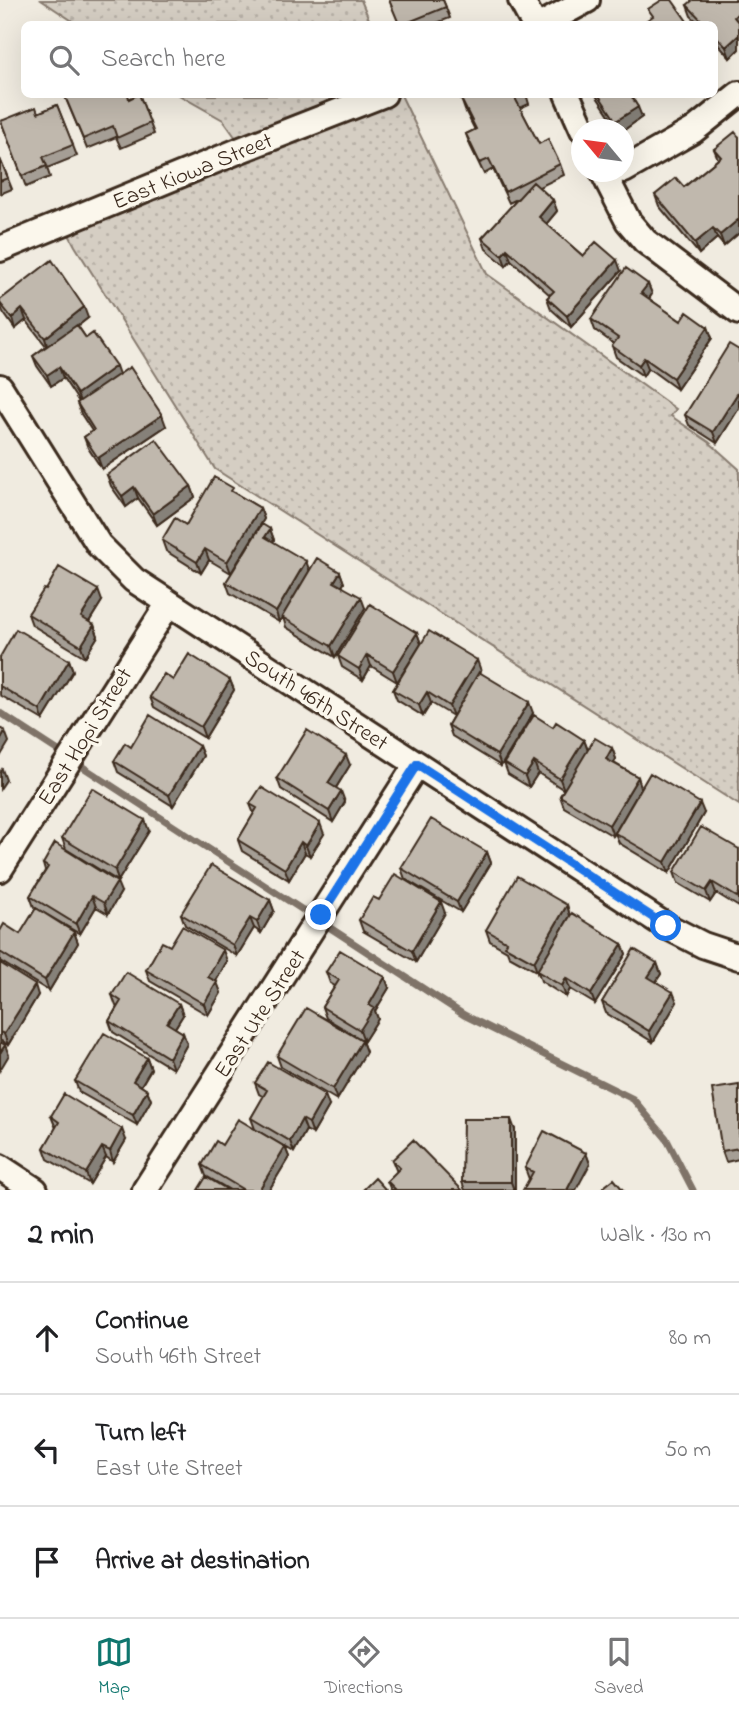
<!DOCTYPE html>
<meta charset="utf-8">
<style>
:root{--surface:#fff;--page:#f6f6f6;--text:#202124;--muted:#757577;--line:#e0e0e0;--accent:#0f766e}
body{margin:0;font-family:"Indie Flower",sans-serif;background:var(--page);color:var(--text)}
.compass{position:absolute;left:571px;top:119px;width:63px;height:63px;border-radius:50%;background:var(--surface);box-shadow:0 7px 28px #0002;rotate:299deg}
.stop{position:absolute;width:21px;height:21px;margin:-16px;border:5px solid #1a73e8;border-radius:50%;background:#fff}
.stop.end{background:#1a73e8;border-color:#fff;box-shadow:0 2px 7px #0008}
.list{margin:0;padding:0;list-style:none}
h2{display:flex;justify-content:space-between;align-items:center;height:91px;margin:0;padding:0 28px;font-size:30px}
h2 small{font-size:23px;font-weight:400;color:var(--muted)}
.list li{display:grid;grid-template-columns:46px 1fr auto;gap:21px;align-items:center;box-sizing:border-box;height:112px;padding:0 28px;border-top:2px solid var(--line)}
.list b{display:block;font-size:26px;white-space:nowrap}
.list p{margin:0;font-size:23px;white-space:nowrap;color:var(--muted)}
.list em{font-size:23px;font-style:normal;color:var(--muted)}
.icon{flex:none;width:38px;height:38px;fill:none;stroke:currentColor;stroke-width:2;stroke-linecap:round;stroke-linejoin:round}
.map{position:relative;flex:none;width:739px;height:1190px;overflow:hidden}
.search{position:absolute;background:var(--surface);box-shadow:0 7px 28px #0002;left:21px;right:21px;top:21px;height:77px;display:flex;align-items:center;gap:18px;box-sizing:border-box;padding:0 24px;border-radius:10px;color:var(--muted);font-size:26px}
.sheet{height:427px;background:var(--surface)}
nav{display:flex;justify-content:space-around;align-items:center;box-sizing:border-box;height:98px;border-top:2px solid var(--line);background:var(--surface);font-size:19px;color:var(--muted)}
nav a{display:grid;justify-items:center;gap:4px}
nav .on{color:var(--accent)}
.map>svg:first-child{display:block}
.green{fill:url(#green-dots);stroke:#887c70;stroke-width:2}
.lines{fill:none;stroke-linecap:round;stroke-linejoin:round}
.stream{stroke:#7f7367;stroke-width:7}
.minor-casing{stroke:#3b2a1e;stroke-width:30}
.minor{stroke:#fbf7ec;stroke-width:24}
.wall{fill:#a59e95;stroke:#3b2a1e;stroke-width:2}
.shaded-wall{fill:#868179;stroke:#3b2a1e;stroke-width:2}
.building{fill:#c0b8ad;stroke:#3b2a1e;stroke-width:2}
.route{stroke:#1a73e8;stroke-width:9}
.labels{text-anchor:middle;stroke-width:7;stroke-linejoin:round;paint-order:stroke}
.street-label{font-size:23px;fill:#3b2a1e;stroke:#fbf7ec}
</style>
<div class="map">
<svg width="739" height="1190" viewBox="0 0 739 1190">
<defs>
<pattern id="green-dots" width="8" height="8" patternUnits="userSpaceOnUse" patternTransform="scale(1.75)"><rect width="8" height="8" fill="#d5cec3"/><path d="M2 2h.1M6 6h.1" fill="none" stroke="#b8b1a7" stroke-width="1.8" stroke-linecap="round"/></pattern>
</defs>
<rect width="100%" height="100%" fill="#f0ebe0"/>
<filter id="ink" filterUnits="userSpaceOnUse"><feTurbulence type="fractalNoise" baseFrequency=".0143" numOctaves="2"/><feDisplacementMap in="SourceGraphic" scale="14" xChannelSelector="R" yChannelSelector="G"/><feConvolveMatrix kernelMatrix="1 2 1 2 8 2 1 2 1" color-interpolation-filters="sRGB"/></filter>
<g filter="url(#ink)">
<path class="green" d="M41,0H361L371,24H77Z
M179,95H401L487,274L676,409L671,416L709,442L739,469V805L215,469L75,246L63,223L243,148L223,120Z"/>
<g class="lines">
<path class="stream" d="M0,713L464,1015L633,1099L666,1138L693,1190"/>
<defs>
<path id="minor" d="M521,0L534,24
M543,24L587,0
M567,94L583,130
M624,170L694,130L739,94
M603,172L628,221L645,241L739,312
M0,249L243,149L384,94
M0,387L99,545L134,580L666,926L703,945L739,957
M0,869L169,603
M0,1167L35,1190
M145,1190L417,764"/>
</defs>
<use href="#minor" class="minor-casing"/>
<use href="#minor" class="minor"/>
</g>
<path class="wall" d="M443,0L450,18L434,24H398Z
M739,0V49L730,58L715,41V24H700L691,16L687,5Z
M64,94L129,99L139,94L154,134L121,148L116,137L87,149Z
M469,94H526L529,104L520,108L539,144L560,164L564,175L539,187L553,200L557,211L546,224L583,256L621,271L571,327L551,309L547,298L550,295L511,260L506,266L486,249L482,238L519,198L509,203L493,169L484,174L470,145L466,134L475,130L465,110L461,99Z
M595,94H640L633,99L642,117L624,130H619Z
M57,105L77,156L47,168L50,177L26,187L1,121L38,113Z
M739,137V233L724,246L717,238L699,254L659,206L655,195L684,187L718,159L714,149Z
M0,159L12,189L0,194Z
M648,284L652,294L649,299L681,321L708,327L712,338L677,389L648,368L643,376L616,357L612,346L614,344L595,330L591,319Z
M0,300L88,318L78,326L86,338L166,426L102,469L88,448L84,437L92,431L81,414L77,403L79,402L63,378L51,386L37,366L33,356L46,346L26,320L15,329L3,312L0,305Z
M739,350V408L717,443L689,425L685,415Z
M107,475L191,486L195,497L157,525L138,498L126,507L111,486Z
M235,493L260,508L264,519L231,573L209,560L201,573L166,551L162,540Z
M270,529L274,540L273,542L309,572H340L344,583L342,586L365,608L335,657L286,627L283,617L279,622L230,593L226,582Z
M46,590L102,601L89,622L94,625L98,636L85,657L32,625L28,614Z
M417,633L421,644L397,682L371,666L363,680L342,667L338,656Z
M0,657L69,660L73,671L43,720L0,695Z
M481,671L480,673L533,713L501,766L452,736L448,725L453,716L431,703L423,716L397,700L393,690Z
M173,680H230L234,690L205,738L154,707L150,697Z
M553,727L584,740L588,750L612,748L616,759L614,763L638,777L641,788L704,813L669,873L619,843L615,833L613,836L564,807L560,796L564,790L538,773L529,787L508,774L504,763Z
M199,746L203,756L173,806L118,772L114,761Z
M350,765L336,788L345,802L333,822L281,789L277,778Z
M250,804L324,834L310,856L305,853L289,880L242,851L238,840L254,814Z
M149,831L118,881L66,849L62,838Z
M739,849V907L716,893L710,902L678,883L674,872Z
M487,852L491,863L461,912L405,879L401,868Z
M43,864L121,892L108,914L96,907L80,934L34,907L30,896L45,871Z
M270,900L274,911L261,933L254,928L237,956L185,925L181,914Z
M379,900L445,913L416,962L363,931L359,920Z
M567,905L570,916L622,944L626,954L595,1004L570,989L566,997L541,981L538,972L509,956L507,951L490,941L486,930Z
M0,931L20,934L74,932L78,943L49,991L0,961Z
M170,946L227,961L216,981L221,993L208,1015L150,981L146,970Z
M0,963L38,995L8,1045L0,1040Z
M657,963L661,974L656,981L677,1002L653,1042L606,1013L602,1002Z
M326,972L389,988L375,1011L378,1019L364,1041L326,1018L322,1007L335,986L330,983Z
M112,995L179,1004L183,1015L175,1028L183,1033L187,1044L173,1069L113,1032L109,1021L117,1007L116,1006Z
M362,1041L366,1052L337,1100L281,1067L277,1056Z
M147,1058L151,1069L141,1086L147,1090L151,1100L137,1125L79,1092L75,1081Z
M255,1083L329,1106L313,1134L306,1130L294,1152L256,1130L285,1147L289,1157L269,1190H230L206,1176L202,1165L222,1145L255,1129L251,1118L264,1097L259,1094Z
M739,1085V1159L726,1162L722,1151Z
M51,1116L126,1140L113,1162L106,1157L90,1184L48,1159L44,1148L56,1128Z
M515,1130V1190H465L462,1182Z
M586,1153L590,1164L529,1179L525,1168Z
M392,1160L462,1190H391L387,1181L397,1172Z"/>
<path class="shaded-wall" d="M739,12V27L734,17Z
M739,35V49L730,58L726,47Z
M628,94H640L630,101Z
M638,107L642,117L624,130H619L616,121Z
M553,200L557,211L543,228L539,217Z
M739,219V233L724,246L720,235Z
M713,228L717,238L699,254L695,243Z
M507,249L511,260L506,266L502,255Z
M617,260L621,271L571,327L567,316Z
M648,284L652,294L645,304L641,293Z
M84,307L88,318L48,349L45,338Z
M22,309L26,320L15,329L12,318Z
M708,327L712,338L677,389L673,378Z
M644,358L648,368L643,376L639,365Z
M116,366L120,377L81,404L77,394Z
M59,367L63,378L51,386L47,375Z
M739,391V408L717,443L713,432Z
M162,415L166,426L102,469L98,458Z
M191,486L195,497L157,525L153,514Z
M134,487L138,498L126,507L122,496Z
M260,508L264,519L231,573L227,562Z
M270,529L274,540L269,548L265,537Z
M205,549L209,560L201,573L197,562Z
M306,561L310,572L279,622L276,612Z
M340,572L344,583L338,592L334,582Z
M98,590L102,601L85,628L81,617Z
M361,597L365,608L335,657L331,646Z
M94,625L98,636L85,657L81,646Z
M417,633L421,644L397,682L393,671Z
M367,655L371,666L363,680L359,669Z
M69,660L73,671L43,720L40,710Z
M477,660L481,671L453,716L449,706Z
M230,680L234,690L205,738L201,727Z
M427,692L431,703L423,716L419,705Z
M529,702L533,713L501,766L497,755Z
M5,731L9,742L0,757V740Z
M584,740L588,751L564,790L560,779Z
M199,746L203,756L173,806L169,795Z
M612,748L616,759L610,769L606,759Z
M346,755L350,765L332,794L328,783Z
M534,762L538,773L529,787L525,776Z
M2,769L6,780L0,789V772Z
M638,777L641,788L613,836L609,825Z
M341,791L345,802L333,822L329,811Z
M700,803L704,813L669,873L665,862Z
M145,820L149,831L118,881L115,870Z
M320,823L324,834L310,856L306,846Z
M301,842L305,853L289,880L285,869Z
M487,852L491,863L461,912L457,902Z
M117,882L121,892L108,914L104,903Z
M712,882L716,893L710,902L706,891Z
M92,896L96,907L80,934L76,924Z
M270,900L274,911L261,933L257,922Z
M441,902L445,913L416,962L412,951Z
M567,905L570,916L537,973L534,962Z
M250,918L254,928L237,956L233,945Z
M74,932L78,943L49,991L45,980Z
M622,944L626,954L595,1004L591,994Z
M223,950L227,961L212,988L208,977Z
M657,963L661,974L652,988L648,977Z
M385,977L389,988L375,1011L378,1019L364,1041L360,1030L369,1005Z
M566,978L570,989L566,997L562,986Z
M217,982L221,993L208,1015L204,1004Z
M35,985L38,995L8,1045L4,1034Z
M673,992L677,1002L653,1042L649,1031Z
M179,1004L183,1015L171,1034L167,1023Z
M183,1033L187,1044L173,1069L169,1058Z
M362,1041L366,1052L337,1100L333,1089Z
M5,1045L9,1055L0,1070V1053Z
M147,1058L151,1069L137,1092L133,1081Z
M147,1090L151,1100L137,1125L133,1115Z
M325,1095L329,1106L313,1134L309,1123Z
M302,1119L306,1130L294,1152L290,1141Z
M511,1119L515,1130V1190H514L511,1182Z
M122,1129L126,1140L113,1162L110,1151Z
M102,1147L106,1157L90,1184L86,1173Z
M285,1147L289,1157L269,1190H259Z
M586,1153L590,1164L576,1190H567Z"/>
<path class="building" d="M389,0H443L446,7L404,24H399Z
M662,0H672L689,24H641L653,16L648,9Z
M693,0H739V12L734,17L739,23V35L726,47L715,35V24H705L687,5Z
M64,94H128L129,99L139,94L150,123L117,138L113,126L83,139Z
M469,94H523L515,98L539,144L548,139L560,164L505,192L489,159L480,163L466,134L476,129L461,99Z
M598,94H630L638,107L616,121Z
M57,105L73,145L43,157L47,166L22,176L1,121L36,107L38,113Z
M735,132L739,137V219L720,235L713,228L695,243L655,195L676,178L684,187L721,157L714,149Z
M0,159L8,178L0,181Z
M533,182L553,200L539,217L583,256L596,242L617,260L567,316L547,298L554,291L507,249L502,255L482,238Z
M52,260L84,307L45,338L22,309L12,318L0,303V300Z
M626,268L648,284L641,293L681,321L687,312L708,327L673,378L644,358L639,365L626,356L612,346L618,338L591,319Z
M77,325L86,338L93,333L116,366L77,394L59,367L47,375L33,356Z
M729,344L739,350V391L713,432L685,415Z
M130,367L162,415L98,458L84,437L94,430L77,403Z
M156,439L191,486L153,514L134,487L122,496L107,475Z
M214,477L233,488L231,491L260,508L227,562L205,549L197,562L162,540L175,518L186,525Z
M262,524L270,529L265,537L306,561L276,612L226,582Z
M317,558L340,572L334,582L361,597L331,646L282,617Z
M59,567L98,590L81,617L94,625L81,646L28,614L44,589L46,590Z
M370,604L417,633L393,671L367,655L359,669L338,656Z
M16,629L69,660L40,710L0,686V657Z
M429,631L477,660L449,706L427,692L419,705L393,690Z
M189,654L230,680L201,727L150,697L164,674L173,680Z
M479,672L529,702L497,755L448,725Z
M150,715L199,746L169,795L114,761L125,743L131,747Z
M534,715L553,727L556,722L584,740L560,779L534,762L525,776L504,763Z
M0,728L5,731L0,740Z
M307,730L346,755L328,783L341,791L329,811L277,778Z
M595,738L612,748L606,759L638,777L609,825L560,796Z
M650,773L700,803L665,862L615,833Z
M261,787L320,823L306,846L301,842L285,869L238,840L257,808L250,804Z
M92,788L145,820L115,870L62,838Z
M431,819L487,852L457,902L401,868Z
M701,827L739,849V893L737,897L712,882L706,891L674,872Z
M55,843L117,882L104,903L92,896L76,924L30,896L48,867L43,864Z
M211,865L270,900L257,922L250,918L233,945L181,914Z
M395,874L441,902L412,951L359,920L373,897L379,900Z
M517,876L567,905L534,962L505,946L507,942L486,930Z
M36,908L74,932L45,980L0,952V931L4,924L20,934Z
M572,913L622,944L591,994L566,978L562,986L537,971Z
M182,926L223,950L208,977L217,982L204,1004L146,970L162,942L170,946Z
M634,949L657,963L648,977L673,992L649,1031L602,1002Z
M340,950L385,977L369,1005L374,1008L360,1030L322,1007L339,980L326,972Z
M0,963L35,985L4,1034L0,1032Z
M126,972L179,1004L167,1023L183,1033L169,1058L109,1021L121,1001L112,995Z
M306,1008L362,1041L333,1089L277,1056Z
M104,1033L147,1058L133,1081L147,1090L133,1115L75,1081Z
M0,1042L5,1045L0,1053Z
M268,1062L325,1095L309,1123L302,1119L290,1141L251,1118L267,1090L255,1083Z
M739,1085V1148L722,1151L712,1089Z
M64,1094L122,1129L110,1151L102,1147L86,1173L44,1148L59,1122L51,1116Z
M238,1119L285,1147L259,1190H244L202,1165L216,1141L222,1145Z
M463,1119H511V1182H462Z
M544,1131L586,1153L567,1190H523L533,1172L525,1168Z
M413,1140L462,1190H396L387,1181L400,1168L392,1160Z
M206,1177L228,1190H198Z
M375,1178L386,1190H363Z
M614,1179L623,1190H600Z"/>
</g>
<g class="lines" filter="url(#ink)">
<path class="route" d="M321,915L417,764L666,926"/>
</g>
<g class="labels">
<g class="street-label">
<text transform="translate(192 170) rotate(-22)" y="8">East Kiowa Street</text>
<text transform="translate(317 699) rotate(33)" y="8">South 46th Street</text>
<text transform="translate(84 736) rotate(-58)" y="8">East Hopi Street</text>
<text transform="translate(259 1013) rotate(-57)" y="8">East Ute Street</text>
</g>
</g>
</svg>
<svg class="compass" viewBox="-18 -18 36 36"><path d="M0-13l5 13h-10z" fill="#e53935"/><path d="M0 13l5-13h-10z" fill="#757577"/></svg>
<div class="stop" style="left:666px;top:926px"></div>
<div class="stop end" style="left:321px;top:915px"></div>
<div class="search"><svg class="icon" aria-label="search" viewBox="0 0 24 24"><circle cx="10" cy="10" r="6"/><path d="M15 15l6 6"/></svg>Search here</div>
</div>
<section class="sheet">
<h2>2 min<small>Walk · 130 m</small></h2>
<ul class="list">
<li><svg class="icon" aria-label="ahead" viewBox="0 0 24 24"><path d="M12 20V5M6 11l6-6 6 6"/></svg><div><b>Continue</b><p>South 46th Street</p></div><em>80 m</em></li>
<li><svg class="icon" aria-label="left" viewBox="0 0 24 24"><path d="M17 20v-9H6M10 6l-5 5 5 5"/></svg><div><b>Turn left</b><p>East Ute Street</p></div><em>50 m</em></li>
<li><svg class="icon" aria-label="arrive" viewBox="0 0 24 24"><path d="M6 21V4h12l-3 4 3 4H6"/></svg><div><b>Arrive at destination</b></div></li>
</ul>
</section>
<nav>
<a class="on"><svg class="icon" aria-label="map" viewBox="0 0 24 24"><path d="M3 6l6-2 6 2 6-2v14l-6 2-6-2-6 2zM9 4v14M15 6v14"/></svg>Map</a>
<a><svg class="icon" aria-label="directions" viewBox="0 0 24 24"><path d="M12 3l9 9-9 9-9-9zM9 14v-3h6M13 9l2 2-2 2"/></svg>Directions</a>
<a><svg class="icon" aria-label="saved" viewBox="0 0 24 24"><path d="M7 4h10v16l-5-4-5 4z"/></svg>Saved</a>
</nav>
